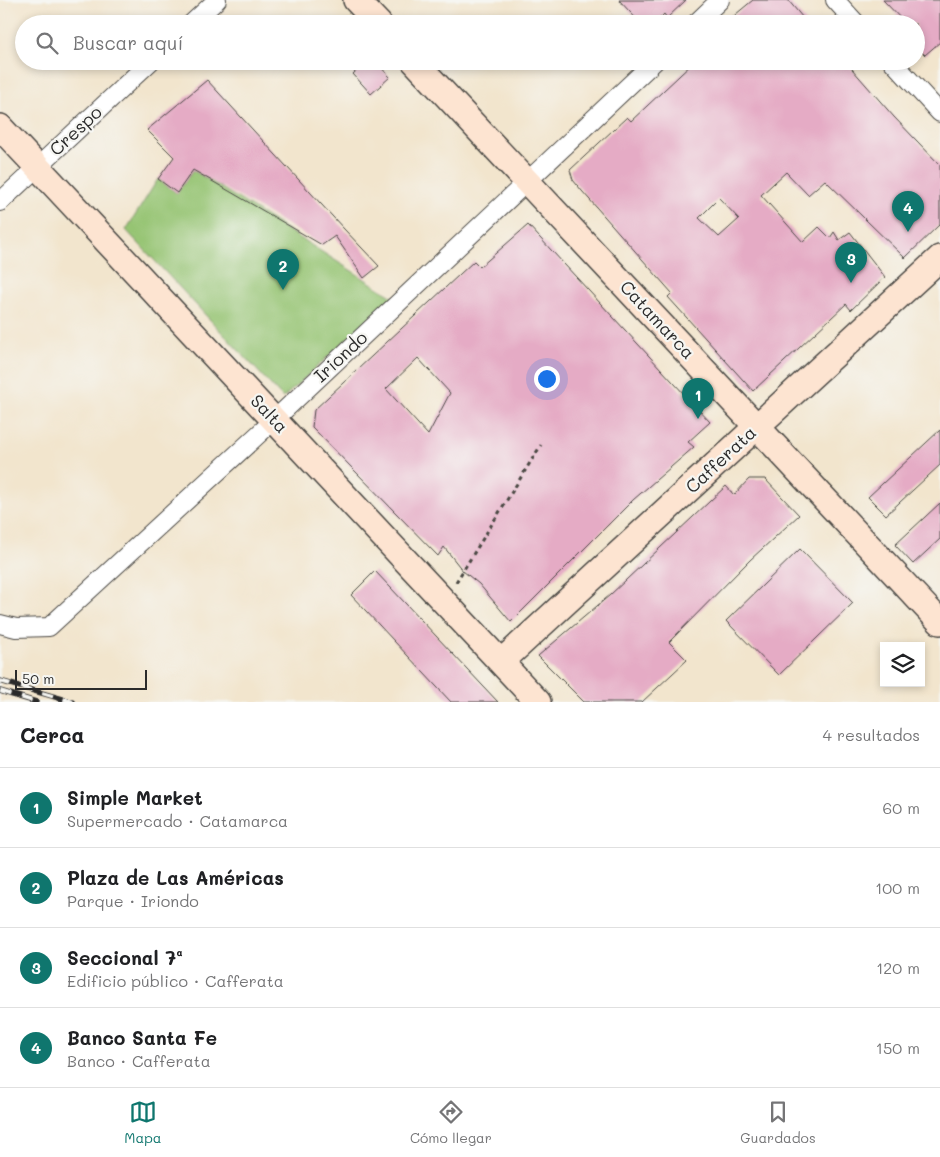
<!DOCTYPE html>
<html lang="es">
<meta charset="utf-8">
<style>
:root{--surface:#fff;--page:#f6f6f6;--text:#202124;--muted:#757577;--line:#e0e0e0;--accent:#0f766e}
body{margin:0;font-family:Mali,sans-serif;background:var(--page);color:var(--text)}
.controls{position:absolute;right:15px;bottom:15px;display:grid;overflow:hidden;border-radius:0px;box-shadow:0 2px 8px #0003}
.controls button{width:45px;height:45px;display:grid;place-items:center;padding:0;border:0;border-bottom:1px solid var(--line);background:var(--surface);color:var(--text);font:25px sans-serif}
.scale{position:absolute;left:15px;bottom:12px;width:132px;box-sizing:border-box;padding-left:5px;border:2px solid #2b2b2b;border-top:0;font-size:14px;line-height:18px;white-space:nowrap;color:#2b2b2b;-webkit-text-stroke:4px #f6f6f2;paint-order:stroke}
.you{position:absolute;left:546px;top:378px;width:18px;height:18px;margin:-12px;border:4px solid #fff;border-radius:50%;background:#1a73e8;box-shadow:0 0 0 8px #1a73e833}
.badge{display:grid;place-items:center;width:32px;height:32px;border-radius:50%;background:var(--accent);color:#fff;font-size:16px;font-weight:700}
.pin{position:absolute;translate:-50% -41px;filter:drop-shadow(0 1px 2px #0008)}
.pin::after{content:'';position:absolute;top:26px;width:18px;height:15px;background:inherit;clip-path:polygon(0 0,100% 0,50% 100%)}
.list{margin:0;padding:0;list-style:none}
h2{display:flex;justify-content:space-between;align-items:center;height:65px;margin:0;padding:0 20px;font-size:21px}
h2 small{font-size:16px;font-weight:400;color:var(--muted)}
.list li{display:grid;grid-template-columns:32px 1fr auto;gap:15px;align-items:center;box-sizing:border-box;height:80px;padding:0 20px;border-top:1px solid var(--line)}
.list b{display:block;font-size:19px;white-space:nowrap}
.list p{margin:0;font-size:16px;white-space:nowrap;color:var(--muted)}
.list em{font-size:16px;font-style:normal;color:var(--muted)}
.icon{flex:none;width:28px;height:28px;fill:none;stroke:currentColor;stroke-width:2;stroke-linecap:round;stroke-linejoin:round}
.map{position:relative;flex:none;width:940px;height:702px;overflow:hidden}
.search{position:absolute;background:var(--surface);box-shadow:0 2px 8px #0003;left:15px;right:15px;top:15px;height:55px;display:flex;align-items:center;gap:12px;box-sizing:border-box;padding:0 18px;border-radius:28px;color:var(--muted);font-size:19px}
.sheet{height:385px;background:var(--surface)}
nav{display:flex;justify-content:space-around;align-items:center;box-sizing:border-box;height:70px;border-top:1px solid var(--line);background:var(--surface);font-size:14px;color:var(--muted)}
nav a{display:grid;justify-items:center;gap:2px}
nav .on{color:var(--accent)}
.map>svg:first-child{display:block}
.green{fill:#96c473;stroke:#60784f}
.building{fill:#e5abc5;fill-rule:evenodd}
.lines{fill:none;stroke-linecap:round;stroke-linejoin:round}
.minor-casing{stroke:#494743;stroke-width:20}
.secondary-casing{stroke:#494743;stroke-width:28}
.path{stroke:#494743;stroke-width:3;stroke-dasharray:4 4;stroke-linecap:butt}
.minor{stroke:#fff;stroke-width:18}
.secondary{stroke:#fde4d1;stroke-width:25}
.rail-casing{stroke:#2b2b2b;stroke-width:5.5}
.rail{stroke:#f6f6f2;stroke-width:4;stroke-dasharray:11;stroke-linecap:butt}
.labels{text-anchor:middle;stroke-width:4.5;stroke-linejoin:round;paint-order:stroke}
.street-label{font-size:18px;fill:#2b2b2b;stroke:#f6f6f2}
</style>
<div class="map">
<svg width="940" height="702" viewBox="0 0 940 702">
<rect width="100%" height="100%" fill="#f6f6f2"/>
<filter id="ink" filterUnits="userSpaceOnUse"><feTurbulence type="fractalNoise" baseFrequency=".02" numOctaves="2"/><feDisplacementMap in="SourceGraphic" scale="10" xChannelSelector="R" yChannelSelector="G"/><feConvolveMatrix kernelMatrix="1 2 1 2 8 2 1 2 1" color-interpolation-filters="sRGB"/></filter>
<filter id="wash" filterUnits="userSpaceOnUse"><feTurbulence type="fractalNoise" baseFrequency=".0096" numOctaves="4" result="noise"/><feDisplacementMap in="SourceGraphic" scale="20" xChannelSelector="R" yChannelSelector="G"/><feGaussianBlur stdDeviation="1.12" result="paint"/><feColorMatrix in="noise" values="0 0 0 0 0 0 0 0 0 0 0 0 0 0 0 0 0 1.4 0 .05"/><feComposite in="paint" operator="in"/></filter>
<g filter="url(#wash)">
<rect width="100%" height="100%" fill="#f2e5cd"/>
<path class="green" d="M193,170L393,297L283,398L126,230L158,179L177,193Z"/>
<g id="blocks">
<path class="building" d="M619,0H686L667,18L664,14L654,24H641Z
M753,0H788L808,24H724Z
M883,0H940V42L925,55L916,46V24H906Z
M367,61H375L390,77L371,94L353,74Z
M695,61H845L894,117L940,165V224L905,258L825,180L808,195L786,172L761,195L803,242L819,227L830,238L834,232L839,240L850,232L885,277L851,310L846,304L753,391L668,297L672,293L582,191L573,180L570,170L627,117L631,121ZM719,198L739,219L719,237L699,218Z
M207,80L344,229L379,266L364,278L335,236L322,245L193,170L177,193L158,179L174,157L147,130Z
M528,225L710,422L688,442L694,447L633,500L511,622L479,584L463,571L444,547L438,556L312,427L314,410L474,261L480,267ZM418,358L450,393L428,435L386,389Z
M940,430V465L886,515L868,497Z
M749,479H765L799,515L750,560L669,642L687,660L642,702H584L538,656L610,595L726,486L734,495Z
M940,503V539L913,564L895,545Z
M800,549L853,603L779,675L726,621Z
M375,571L498,702H451L351,595Z"/>
</g>
</g>
<g filter="url(#ink)">
<use href="#blocks" fill-opacity="0" stroke="#494743" stroke-width="1"/>
<g class="lines">
<defs>
<path id="minor" d="M835,0L857,24
M191,24L217,0
M695,24L720,0
M892,61L940,113
M0,202L151,61
M0,624L16,628L49,627L274,420L655,61"/>
<path id="secondary" d="M356,0L379,24
M414,61L940,622
M0,127L538,702
M501,662L940,258"/>
</defs>
<use href="#minor" class="minor-casing"/>
<use href="#secondary" class="secondary-casing"/>
<path class="path" d="M456,582L541,445"/>
<use href="#minor" class="minor"/>
<use href="#secondary" class="secondary"/>
<defs>
<path id="rail" d="M0,681L73,702
M0,691L36,702"/>
</defs>
<use href="#rail" class="rail-casing"/>
<use href="#rail" class="rail"/>
</g>
</g>
<g class="labels">
<g class="street-label">
<text transform="translate(76 131) rotate(-43)" y="6">Crespo</text>
<text transform="translate(657 320) rotate(47)" y="6">Catamarca</text>
<text transform="translate(341 357) rotate(-43)" y="6">Iriondo</text>
<text transform="translate(269 414) rotate(47)" y="6">Salta</text>
<text transform="translate(721 460) rotate(-43)" y="6">Cafferata</text>
</g>
</g>
</svg>
<div class="controls">
<button><svg class="icon" aria-label="layers" viewBox="0 0 24 24"><path d="M12 4l9 5-9 5-9-5zM3 14l9 5 9-5"/></svg></button>
</div>
<div class="scale">50 m</div>
<div class="you"></div>
<div class="pin badge" style="left:698px;top:419px">1</div>
<div class="pin badge" style="left:283px;top:290px">2</div>
<div class="pin badge" style="left:851px;top:283px">3</div>
<div class="pin badge" style="left:908px;top:232px">4</div>
<div class="search"><svg class="icon" aria-label="search" viewBox="0 0 24 24"><circle cx="10" cy="10" r="6"/><path d="M15 15l6 6"/></svg>Buscar aquí</div>
</div>
<section class="sheet">
<h2>Cerca<small>4 resultados</small></h2>
<ul class="list">
<li><span class="badge">1</span><div><b>Simple Market</b><p>Supermercado · Catamarca</p></div><em>60 m</em></li>
<li><span class="badge">2</span><div><b>Plaza de Las Américas</b><p>Parque · Iriondo</p></div><em>100 m</em></li>
<li><span class="badge">3</span><div><b>Seccional 7ª</b><p>Edificio público · Cafferata</p></div><em>120 m</em></li>
<li><span class="badge">4</span><div><b>Banco Santa Fe</b><p>Banco · Cafferata</p></div><em>150 m</em></li>
</ul>
</section>
<nav>
<a class="on"><svg class="icon" aria-label="map" viewBox="0 0 24 24"><path d="M3 6l6-2 6 2 6-2v14l-6 2-6-2-6 2zM9 4v14M15 6v14"/></svg>Mapa</a>
<a><svg class="icon" aria-label="directions" viewBox="0 0 24 24"><path d="M12 3l9 9-9 9-9-9zM9 14v-3h6M13 9l2 2-2 2"/></svg>Cómo llegar</a>
<a><svg class="icon" aria-label="saved" viewBox="0 0 24 24"><path d="M7 4h10v16l-5-4-5 4z"/></svg>Guardados</a>
</nav>
